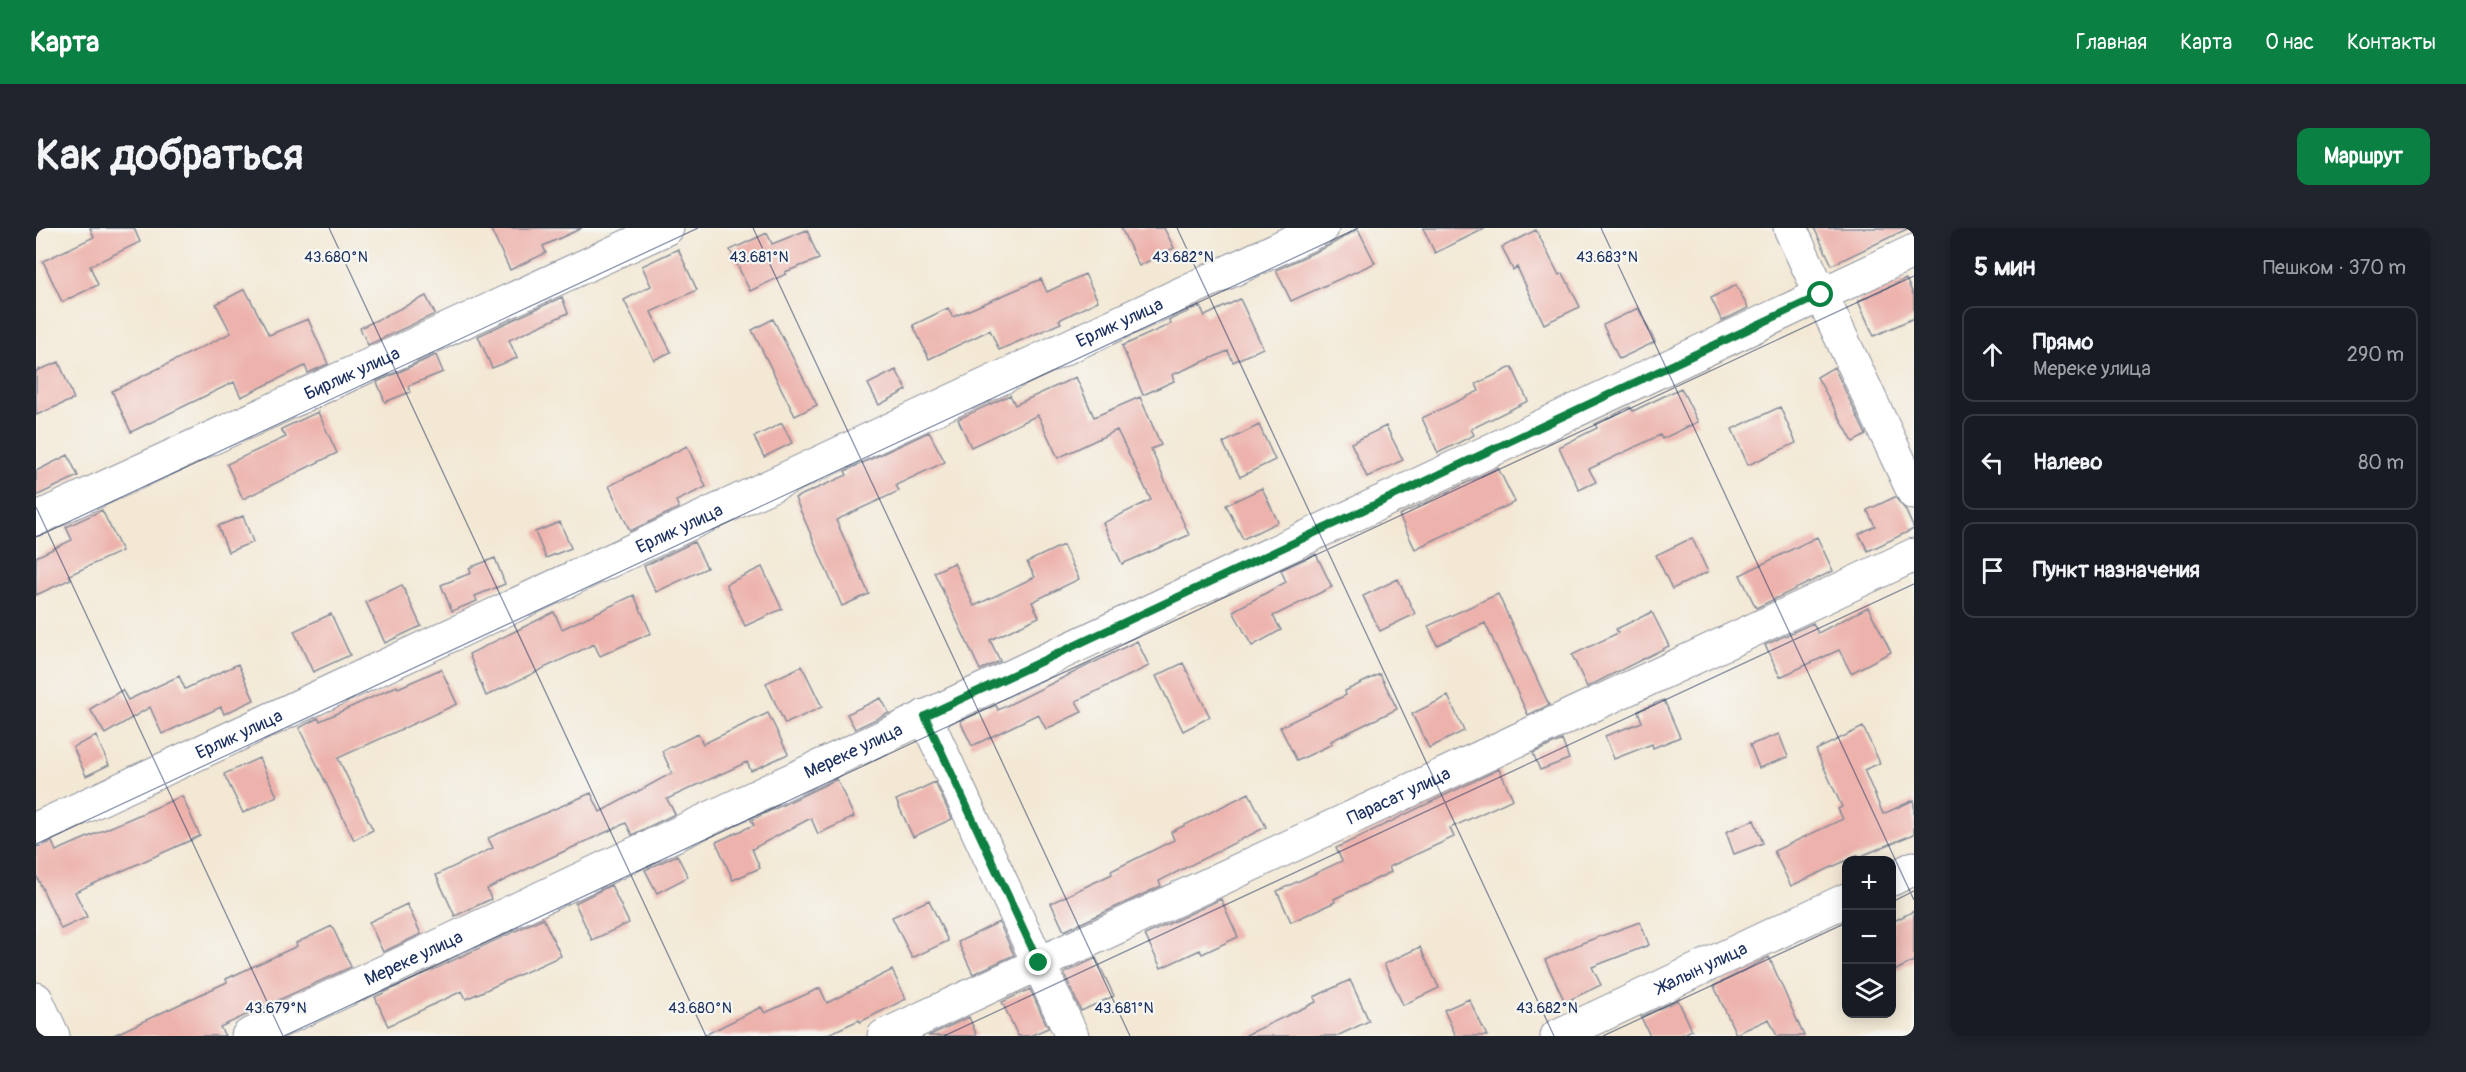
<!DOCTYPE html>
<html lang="ru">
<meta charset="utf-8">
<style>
:root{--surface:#171b24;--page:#20242c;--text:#f1f3f6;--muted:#9ea1a6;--line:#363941;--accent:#0b8043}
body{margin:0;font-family:Pangolin,sans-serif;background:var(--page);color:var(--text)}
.controls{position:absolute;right:18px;bottom:18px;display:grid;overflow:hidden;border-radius:12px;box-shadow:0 3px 15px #0003}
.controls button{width:54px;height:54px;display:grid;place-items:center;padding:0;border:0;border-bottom:2px solid var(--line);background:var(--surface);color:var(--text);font:30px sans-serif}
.stop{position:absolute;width:18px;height:18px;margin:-14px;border:4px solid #0b8043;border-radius:50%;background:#fff}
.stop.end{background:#0b8043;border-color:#fff;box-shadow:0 2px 6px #0008}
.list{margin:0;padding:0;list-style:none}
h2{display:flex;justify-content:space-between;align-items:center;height:78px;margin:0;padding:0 24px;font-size:26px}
h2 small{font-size:20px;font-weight:400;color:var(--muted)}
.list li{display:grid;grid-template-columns:39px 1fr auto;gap:18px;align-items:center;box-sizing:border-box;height:96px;margin:0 12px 12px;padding:0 12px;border:2px solid var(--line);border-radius:12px}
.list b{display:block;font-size:22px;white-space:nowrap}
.list p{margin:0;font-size:20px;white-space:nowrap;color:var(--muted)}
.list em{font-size:20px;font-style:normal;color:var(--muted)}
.icon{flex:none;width:33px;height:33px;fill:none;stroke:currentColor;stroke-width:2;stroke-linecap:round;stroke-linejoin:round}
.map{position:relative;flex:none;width:1878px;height:808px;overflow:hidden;border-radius:12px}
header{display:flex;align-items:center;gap:36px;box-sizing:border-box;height:84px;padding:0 30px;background:var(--accent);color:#fff}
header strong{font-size:28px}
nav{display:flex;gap:33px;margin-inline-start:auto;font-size:21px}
.intro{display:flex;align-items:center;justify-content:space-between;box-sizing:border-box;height:144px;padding:0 36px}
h1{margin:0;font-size:42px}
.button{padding:15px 27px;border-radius:12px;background:var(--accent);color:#fff;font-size:21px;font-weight:700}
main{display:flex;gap:36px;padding:0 36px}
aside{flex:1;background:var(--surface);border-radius:12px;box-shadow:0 3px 15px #0003}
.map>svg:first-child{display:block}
.building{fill:#edb2ac}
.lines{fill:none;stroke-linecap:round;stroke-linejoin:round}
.minor-casing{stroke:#878c99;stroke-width:35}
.minor{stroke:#fff;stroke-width:33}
.route{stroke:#0b8043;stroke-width:8}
.ticks{fill:none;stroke:#1b2f5e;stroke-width:1.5;stroke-opacity:0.45}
.labels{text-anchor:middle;stroke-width:4.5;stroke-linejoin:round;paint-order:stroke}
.street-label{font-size:18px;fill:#1b2f5e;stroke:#f6f6f2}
.ticks-label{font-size:15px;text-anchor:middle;fill:#1b2f5e;stroke:#f6f6f2;stroke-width:4.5;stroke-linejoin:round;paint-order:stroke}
</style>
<header>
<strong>Карта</strong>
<nav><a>Главная</a><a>Карта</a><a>О нас</a><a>Контакты</a></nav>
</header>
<div class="intro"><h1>Как добраться</h1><a class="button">Маршрут</a></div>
<main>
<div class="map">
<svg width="1878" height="808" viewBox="0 0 1878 808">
<rect width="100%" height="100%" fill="#f6f6f2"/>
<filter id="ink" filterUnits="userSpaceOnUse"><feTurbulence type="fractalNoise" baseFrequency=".0167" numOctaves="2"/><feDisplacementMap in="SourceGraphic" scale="12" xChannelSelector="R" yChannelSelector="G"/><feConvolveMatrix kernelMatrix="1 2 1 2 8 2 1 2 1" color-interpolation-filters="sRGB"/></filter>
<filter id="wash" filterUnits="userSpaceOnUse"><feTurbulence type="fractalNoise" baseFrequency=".008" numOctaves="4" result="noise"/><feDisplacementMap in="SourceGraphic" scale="24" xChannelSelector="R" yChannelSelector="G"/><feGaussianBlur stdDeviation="1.35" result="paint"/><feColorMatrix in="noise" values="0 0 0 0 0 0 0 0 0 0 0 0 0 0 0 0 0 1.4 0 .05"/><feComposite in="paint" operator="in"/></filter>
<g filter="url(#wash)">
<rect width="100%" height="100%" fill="#f3e8d4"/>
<g id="blocks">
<path class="building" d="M54,0H98L104,14L54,38L62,57L26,74L7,33L58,9Z
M454,0H546L507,18L510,25L474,42Z
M1085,0H1128L1138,20L1103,38Z
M1387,0H1450L1399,25Z
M1778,0H1873L1796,37Z
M1322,1L1339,35L1255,73L1240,42L1294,17Z
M771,2L783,31L749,44L750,46L714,63L694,22L731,5L736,16Z
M1500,2L1523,47L1527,45L1544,79L1508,96L1481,39L1477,42L1466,19Z
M642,21L661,62L615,84L635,124L618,132L588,72L615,58L606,38Z
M1049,46L1062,73L1023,92L1025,95L963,122L954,102L893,131L877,97L912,80L917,89L1005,51L1011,64Z
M1870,51L1878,68V90L1838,108L1822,73Z
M1700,57L1712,80L1686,93L1675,70Z
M209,61L233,107L272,91L292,136L272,145L269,138L205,169L198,154L95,204L76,163L195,105L180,76Z
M390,68L399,86L332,117L324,100Z
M526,69L532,85L473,112L481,130L456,140L442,108Z
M1204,71L1227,120L1197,134L1192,123L1136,147L1138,153L1107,167L1086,118L1135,96L1133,92L1164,78L1169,88Z
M1602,80L1619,114L1583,131L1567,97Z
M737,91L781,177L759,188L716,102Z
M400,127L407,144L372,158L374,164L349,174L341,154Z
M23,134L38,171L0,187V143Z
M1476,139L1492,173L1435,201L1438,207L1402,225L1386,190L1443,163L1440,156Z
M1798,139L1830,207L1817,214L1781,149Z
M860,142L871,162L843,177L832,156Z
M1040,149L1058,189L1104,169L1125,217L1115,221L1153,307L1086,336L1067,295L1115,272L1081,202L1022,230L1002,187L935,219L922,191L974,167L979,177Z
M1645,160L1662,194L1626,211L1624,207L1553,241L1560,254L1543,262L1523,219L1561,200L1559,196L1594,179L1597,183Z
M1744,179L1760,215L1712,237L1696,201Z
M282,184L301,225L207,271L191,236L250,209L245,201Z
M746,195L756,215L728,229L718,209Z
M1223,197L1239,232L1204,249L1187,215Z
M1350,198L1367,232L1331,249L1315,215Z
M893,204L909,234L860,257L863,263L800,292L833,366L806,378L759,270L811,247L809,243Z
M651,218L670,259L640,273L643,280L594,303L573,258Z
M32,227L42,248L0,268V243Z
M1462,240L1479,274L1379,321L1363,287Z
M1226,260L1242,294L1207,311L1190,277Z
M1859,269L1869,281L1878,301L1832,323L1823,306L1839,298L1831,282Z
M66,282L86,323L33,347L35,351L0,367V329L36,312L30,299Z
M207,288L217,314L192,324L182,298Z
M524,294L535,320L510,330L499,304Z
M1781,309L1797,343L1720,380L1704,347Z
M1656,310L1672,344L1636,361L1620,327Z
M658,314L671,340L620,364L608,338Z
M1027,317L1043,351L996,374L1003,389L954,412L964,433L944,442L898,344L918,335L938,378L999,349L991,334Z
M1280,326L1296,359L1237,388L1245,402L1216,418L1197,383L1250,354L1245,342Z
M459,330L469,356L439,368L441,373L416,383L405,357L435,345L433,340Z
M726,339L746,381L709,398L690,356Z
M1362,351L1379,386L1344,403L1327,368Z
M366,357L385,398L349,415L330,374Z
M1462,366L1513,477L1492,487L1449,395L1401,417L1392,398Z
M598,367L615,405L564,428L558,416L450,468L433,426L518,384L526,401Z
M1832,379L1855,424L1815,445L1803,422L1744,449L1729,417L1777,395L1782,405Z
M1616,384L1633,418L1551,459L1536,427L1582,405L1580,401Z
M295,386L314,427L277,444L258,403Z
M1101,413L1113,438L1040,473L1046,484L1010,501L1002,486L936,518L924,493L960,477L962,482Z
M1147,435L1174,489L1147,503L1120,448Z
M202,436L218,472L188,486L185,479L126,506L114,479L69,506L54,481L86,462L92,472L143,448L149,461Z
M766,438L786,479L749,496L730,455Z
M405,441L421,476L302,530L337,602L318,612L263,500L282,490L284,493L361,458L362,460Z
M1344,446L1361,481L1295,513L1296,516L1261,533L1244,499L1310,467L1309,463Z
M1412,468L1428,503L1393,520L1376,486Z
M845,470L853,485L819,501L811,486Z
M1628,472L1644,509L1617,520L1616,516L1578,531L1569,508L1606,494L1602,483Z
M732,485L752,526L715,543L711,534L631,571L639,586L596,607L590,595L507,633L451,661L455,671L419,688L400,647L457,620L452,610L555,565L564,584L636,545L626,523L662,506L667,516Z
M1827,499L1844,535L1828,542L1847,586L1878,572V606L1823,629L1822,627L1755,658L1738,623L1807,591L1802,581L1806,579L1780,522Z
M1743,506L1752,529L1723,540L1714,517Z
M60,508L73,537L50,548L37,519Z
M1526,512L1533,531L1504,542L1497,525Z
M223,530L241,568L207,585L188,546Z
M1463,541L1477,571L1414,600L1418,609L1353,639L1355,644L1298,671L1299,674L1255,694L1241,663L1306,633L1300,620Z
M801,551L818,589L782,606L775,590L716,621L724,640L697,652L680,614L718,597L715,592Z
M899,554L916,591L877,609L860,572Z
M1213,565L1230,599L1123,653L1125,658L1028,703L1015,675L1076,646L1075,643L1138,612L1135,604Z
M146,568L164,608L39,664L51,689L25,701L0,647V619L16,614L20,623Z
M1718,592L1727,615L1698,626L1690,604Z
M641,627L652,649L621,665L609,642Z
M575,657L593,695L556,712L539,675Z
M1185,671L1202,709L1166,726L1164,722L1125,740L1109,707Z
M893,672L912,713L876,730L856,689Z
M371,676L385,706L347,724L333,694Z
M1878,683V733L1856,744V694Z
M507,690L525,728L430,771L426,763L352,798L339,769Z
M963,694L978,727L937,746L922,714Z
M1604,694L1613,717L1556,739L1565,757L1529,774L1509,732L1546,715Z
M296,698L315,739L184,799L189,808H76L191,754L190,751L261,718L260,715Z
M1384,719L1403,760L1367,777L1348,736Z
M1733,729L1768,808H1741L1733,791L1700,806L1678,758Z
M1060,730L1078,768L1045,783L1028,745Z
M856,742L870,771L824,794L823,792L788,808H667L725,779L729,785L784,760L791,775Z
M1314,752L1333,793L1301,808H1208L1280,774L1278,769Z
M994,761L1012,800L994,808H982L966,774Z
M1433,771L1451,808H1420L1408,782Z
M1642,772L1656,802L1644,808H1614L1605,789Z
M933,789L941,808H892Z"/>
</g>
</g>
<g filter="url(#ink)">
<use href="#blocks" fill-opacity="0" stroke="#878c99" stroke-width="1.5"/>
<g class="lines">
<defs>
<g id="minor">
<path d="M1754,0L1878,265"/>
<path id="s1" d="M0,291L631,0"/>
<path d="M889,488L1036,808"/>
<path id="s2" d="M0,601L1286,0"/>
<path d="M1856,651L1878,640"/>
<path d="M0,771L17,808"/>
<path id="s3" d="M212,808L1878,23"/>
<path id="s4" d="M848,808L1878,327"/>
<path id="s5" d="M1521,808L1810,672"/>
</g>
</defs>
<use href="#minor" class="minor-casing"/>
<use href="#minor" class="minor"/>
</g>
</g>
<g class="lines" filter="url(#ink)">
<path class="route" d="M1003,735L889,488L1785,67"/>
</g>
<path class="ticks" d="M293,0L670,808M717,0L1094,808M1141,0L1518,808M1565,0L1878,672M0,1L3,0M0,279L247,808M0,309L662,0M0,616L1322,0M1856,674L1878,663M248,808L1878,48M908,808L1878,356M1567,808L1810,695"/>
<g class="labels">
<g class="street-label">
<text dy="6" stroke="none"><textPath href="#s2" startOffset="1196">Ерлик улица</textPath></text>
<text dy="6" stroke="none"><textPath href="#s1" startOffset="348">Бирлик улица</textPath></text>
<text dy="6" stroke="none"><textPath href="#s2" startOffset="710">Ерлик улица</textPath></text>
<text dy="6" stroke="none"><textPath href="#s2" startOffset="224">Ерлик улица</textPath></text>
<text dy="6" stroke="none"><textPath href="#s3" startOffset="669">Мереке улица</textPath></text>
<text dy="6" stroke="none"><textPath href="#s4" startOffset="568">Парасат улица</textPath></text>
<text dy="6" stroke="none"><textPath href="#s3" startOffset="183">Мереке улица</textPath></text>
<text dy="6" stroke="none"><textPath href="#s5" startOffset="160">Жалын улица</textPath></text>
</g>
</g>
<g class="ticks-label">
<text x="300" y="34">43.680°N</text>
<text x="723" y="34">43.681°N</text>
<text x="1147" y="34">43.682°N</text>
<text x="1571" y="34">43.683°N</text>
<text x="240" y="785">43.679°N</text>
<text x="664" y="785">43.680°N</text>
<text x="1088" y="785">43.681°N</text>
<text x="1511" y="785">43.682°N</text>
</g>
</svg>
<div class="controls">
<button>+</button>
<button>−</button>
<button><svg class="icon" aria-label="layers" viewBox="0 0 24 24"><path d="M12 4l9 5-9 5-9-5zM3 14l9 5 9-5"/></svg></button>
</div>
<div class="stop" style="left:1785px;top:67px"></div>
<div class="stop end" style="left:1003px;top:735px"></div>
</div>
<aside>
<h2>5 мин<small>Пешком · 370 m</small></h2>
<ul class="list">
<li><svg class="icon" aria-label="ahead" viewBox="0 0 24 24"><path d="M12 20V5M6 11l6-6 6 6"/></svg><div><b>Прямо</b><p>Мереке улица</p></div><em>290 m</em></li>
<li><svg class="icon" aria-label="left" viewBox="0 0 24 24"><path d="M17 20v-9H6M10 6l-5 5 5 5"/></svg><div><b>Налево</b></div><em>80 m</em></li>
<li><svg class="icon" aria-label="arrive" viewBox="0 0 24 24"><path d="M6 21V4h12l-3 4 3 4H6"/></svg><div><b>Пункт назначения</b></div></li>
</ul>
</aside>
</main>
